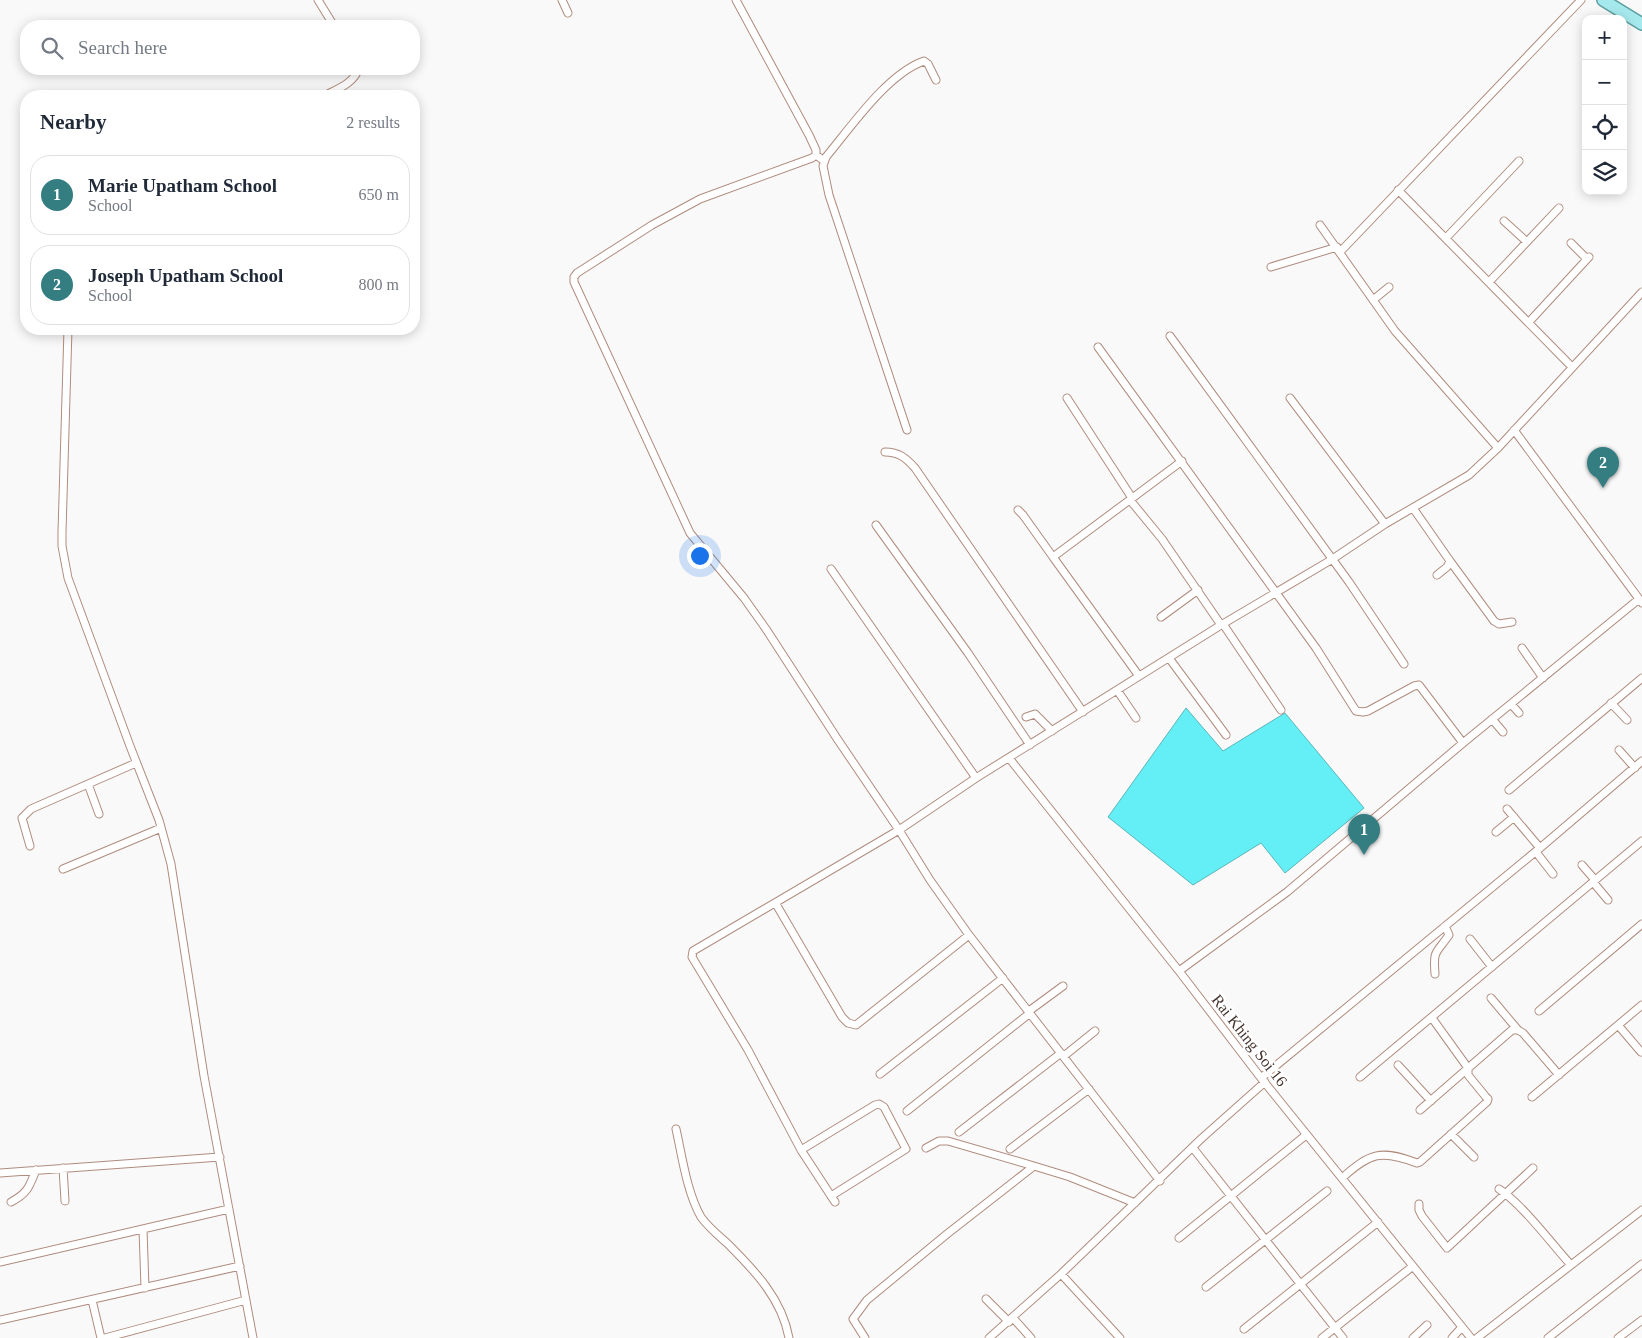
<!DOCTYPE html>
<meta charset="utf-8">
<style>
:root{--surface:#fff;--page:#f2f2f3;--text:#1f2937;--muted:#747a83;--line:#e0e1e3;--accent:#347d81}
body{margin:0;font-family:Georgia,serif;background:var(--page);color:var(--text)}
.controls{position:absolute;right:15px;top:15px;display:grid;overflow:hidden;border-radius:10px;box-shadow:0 2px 12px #0003}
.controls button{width:45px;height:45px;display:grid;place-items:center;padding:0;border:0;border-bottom:1px solid var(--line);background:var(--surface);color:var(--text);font:25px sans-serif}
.you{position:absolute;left:699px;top:555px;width:18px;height:18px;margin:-12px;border:4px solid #fff;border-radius:50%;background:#1a73e8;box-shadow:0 0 0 8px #1a73e833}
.badge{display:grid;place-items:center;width:32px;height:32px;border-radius:50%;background:var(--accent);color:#fff;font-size:16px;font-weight:700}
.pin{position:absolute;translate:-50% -41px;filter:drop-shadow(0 1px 2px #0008)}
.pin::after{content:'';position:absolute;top:26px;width:18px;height:15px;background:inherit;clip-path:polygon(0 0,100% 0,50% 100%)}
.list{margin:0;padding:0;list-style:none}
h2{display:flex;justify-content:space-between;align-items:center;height:65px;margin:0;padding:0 20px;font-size:21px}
h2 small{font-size:16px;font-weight:400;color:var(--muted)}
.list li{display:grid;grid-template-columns:32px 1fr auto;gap:15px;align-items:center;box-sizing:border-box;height:80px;margin:0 10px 10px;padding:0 10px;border:1px solid var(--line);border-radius:20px}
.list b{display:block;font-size:19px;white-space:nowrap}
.list p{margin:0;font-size:16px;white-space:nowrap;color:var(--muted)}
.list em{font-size:16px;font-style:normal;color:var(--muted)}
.icon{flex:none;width:28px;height:28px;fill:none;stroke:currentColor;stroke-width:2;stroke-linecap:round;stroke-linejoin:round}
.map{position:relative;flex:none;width:1642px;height:1338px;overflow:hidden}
.search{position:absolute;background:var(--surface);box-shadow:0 2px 12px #0003;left:20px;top:20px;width:400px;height:55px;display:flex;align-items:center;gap:12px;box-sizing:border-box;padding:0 18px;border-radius:20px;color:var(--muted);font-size:19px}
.panel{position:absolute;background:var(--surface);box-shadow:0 2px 12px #0003;left:20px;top:90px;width:400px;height:245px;border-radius:20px}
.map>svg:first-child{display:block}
.water{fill:#64eef5;stroke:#5ab6b9}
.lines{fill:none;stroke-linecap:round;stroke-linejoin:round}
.minor-casing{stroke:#b08c7e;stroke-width:9}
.primary-casing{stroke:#5da0a2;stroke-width:14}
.minor{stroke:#fff;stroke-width:7}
.primary{stroke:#a6e9ec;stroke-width:11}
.labels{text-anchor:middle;stroke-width:5;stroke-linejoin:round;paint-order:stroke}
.street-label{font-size:16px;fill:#44342e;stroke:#fff}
</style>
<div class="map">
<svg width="1642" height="1338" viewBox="0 0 1642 1338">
<rect width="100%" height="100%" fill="#f9f9f9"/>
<path class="water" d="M1186,708L1223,751L1285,713L1364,808L1285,873L1261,843L1193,885L1108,817Z"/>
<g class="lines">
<defs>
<path id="minor" d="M318,0L334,26
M562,0L568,13
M736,0L809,135L816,150V155L824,161
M324,96C335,90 355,83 358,69
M816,155L812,158L700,199L652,225L577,273L574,277V282L690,533L744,598L766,629L838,740L899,830L930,880L969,935L1160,1181
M1398,190L1572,367
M1504,221L1527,242
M1320,225L1395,331L1498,448
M1446,238L1519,161
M1571,243L1587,259
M1340,252L1581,0
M1271,267L1337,247
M1489,282L1559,208
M1373,300L1389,287
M1529,322L1589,257
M68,329L62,532V546L68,578L130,746L159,820L171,864L204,1076L253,1338
M1170,336L1349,582L1404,664
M1098,347L1316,648L1356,711L1363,712L1368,711L1414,686L1419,685L1463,743
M1067,398L1132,498
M1290,398L1385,524
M907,430L829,195L823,166L826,157C851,127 887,74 924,61L928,64L936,80
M1514,430L1642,603
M885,452C899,452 906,458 915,468L1083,712
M1130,500L1162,539L1221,625
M1413,508L1450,561L1447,567L1437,575
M1018,510L1023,515L1053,557
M876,525L968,653L1030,745
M1450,561L1494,621L1499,624L1512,622
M831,569L976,778
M1161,617L1198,590
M1223,624L1281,710
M1522,648L1543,678
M1169,658L1226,735
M1139,676L1053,557L1182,461
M1117,690L1136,718
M1611,703L1627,720
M1511,704L1519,713
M1026,717L1035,714L1052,731
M1492,719L1503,732
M1619,750L1635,768
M1009,758L1179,971L1261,1078L1471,1338
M88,784L99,814
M1509,790L1642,678
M1507,809L1540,848
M1496,832L1514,817
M30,846L22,818L31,809L136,763
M1536,852L1553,874
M1582,865L1595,880
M63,869L161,828
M1593,882L1608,900
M776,904L842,1017L848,1023L856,1025L969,935
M1470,939L1492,967
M1179,971L1287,892L1463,743L1639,599
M1435,974C1433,949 1436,954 1449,935L1445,926
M1491,998L1518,1030
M1029,1011L1063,986
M1539,1011L1642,924
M1618,1025L1641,1052
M1064,1056L1095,1031
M1398,1065L1431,1101
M880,1074L1003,978
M1360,1077L1642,841
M1261,1078L1540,848L1642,761
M1532,1097L1642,1005
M1420,1110L1512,1030H1518L1523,1033L1559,1075
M907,1111L1030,1013
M676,1129C682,1156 687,1193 701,1217C708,1227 719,1236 728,1244C755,1271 782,1299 789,1338
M959,1132L1061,1053
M1451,1134L1474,1157
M926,1148L939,1141H948L1034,1166
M1193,1148L1343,1338
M1010,1149L1089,1089
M801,1150L875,1105L879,1104L884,1107L906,1149L831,1196
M63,1168L65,1201
M0,1173L220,1157
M1342,1178C1370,1153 1381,1149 1417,1163L1420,1162L1487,1102L1488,1099L1486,1097L1468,1075V1068L1432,1018
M1499,1189C1523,1205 1551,1243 1571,1265
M11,1202C28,1193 29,1187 36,1170
M835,1202L801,1150L748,1050L692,957L693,951L899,830L976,778L1221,625L1331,560L1385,524L1469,475L1498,448L1642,292
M1419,1204V1210L1422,1216L1447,1248L1533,1168
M143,1229L145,1288
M1179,1238L1306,1135
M0,1262L229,1209
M1061,1274L1120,1338
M1206,1287L1327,1191
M986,1299L1009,1322
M92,1300L101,1338
M1013,1318L1031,1338
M0,1320L240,1266
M1244,1329L1378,1222
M105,1338L246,1300
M865,1338L853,1319L867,1300L947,1234L1034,1166L1070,1177L1135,1203
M989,1338L1061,1274L1202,1138L1265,1082
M1322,1338L1413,1266
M1413,1338L1427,1325
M1452,1338L1462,1327
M1477,1338L1642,1210
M1548,1338L1642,1264
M1618,1338L1642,1320"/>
<path id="primary" d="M1603,0L1642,24"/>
</defs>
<use href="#minor" class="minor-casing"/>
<use href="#primary" class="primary-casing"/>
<use href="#minor" class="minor"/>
<use href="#primary" class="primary"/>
</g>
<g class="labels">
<g class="street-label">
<text transform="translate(1250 1040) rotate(52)" y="6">Rai Khing Soi 16</text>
</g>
</g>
</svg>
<div class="controls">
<button>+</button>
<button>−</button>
<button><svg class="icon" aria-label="locate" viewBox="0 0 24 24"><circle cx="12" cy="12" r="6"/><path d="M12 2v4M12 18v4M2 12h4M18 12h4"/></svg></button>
<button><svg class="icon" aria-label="layers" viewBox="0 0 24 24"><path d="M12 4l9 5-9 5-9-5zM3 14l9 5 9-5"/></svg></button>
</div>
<div class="you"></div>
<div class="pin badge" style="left:1364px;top:855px">1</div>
<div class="pin badge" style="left:1603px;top:488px">2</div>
<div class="search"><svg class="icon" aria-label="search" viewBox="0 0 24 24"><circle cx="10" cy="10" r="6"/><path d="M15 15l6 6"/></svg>Search here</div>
<section class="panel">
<h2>Nearby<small>2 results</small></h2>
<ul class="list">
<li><span class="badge">1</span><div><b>Marie Upatham School</b><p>School</p></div><em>650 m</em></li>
<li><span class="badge">2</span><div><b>Joseph Upatham School</b><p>School</p></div><em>800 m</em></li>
</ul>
</section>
</div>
